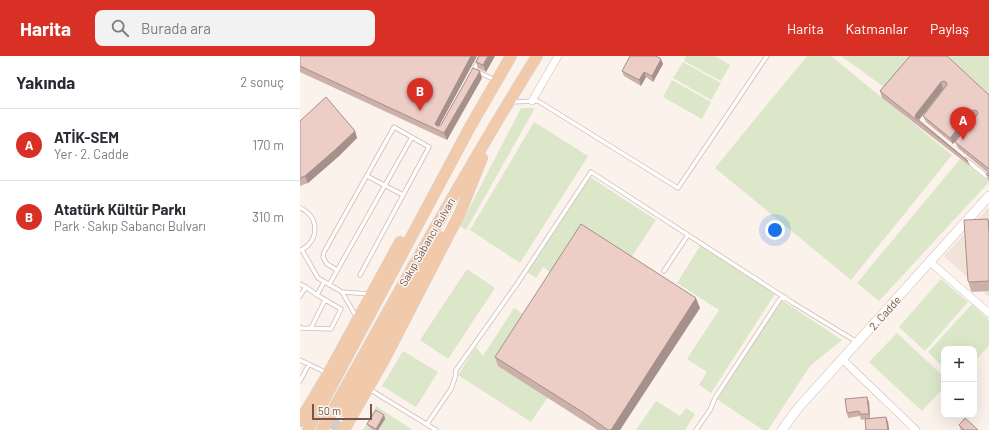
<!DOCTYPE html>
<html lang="tr">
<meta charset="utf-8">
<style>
:root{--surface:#fff;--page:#f2f2f3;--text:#2b2b33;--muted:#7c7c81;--line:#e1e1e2;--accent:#d93025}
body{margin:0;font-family:Barlow,sans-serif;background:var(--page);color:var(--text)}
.controls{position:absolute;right:12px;bottom:12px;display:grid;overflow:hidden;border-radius:8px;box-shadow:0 4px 16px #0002}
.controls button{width:36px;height:36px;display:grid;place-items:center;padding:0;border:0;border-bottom:1px solid var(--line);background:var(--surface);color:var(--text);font:20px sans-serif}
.scale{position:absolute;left:12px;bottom:10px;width:60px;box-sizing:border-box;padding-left:4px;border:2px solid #735650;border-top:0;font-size:11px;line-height:14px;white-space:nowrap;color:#735650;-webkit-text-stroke:3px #fdf6f1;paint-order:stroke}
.you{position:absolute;left:475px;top:174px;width:14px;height:14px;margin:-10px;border:3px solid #fff;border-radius:50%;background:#1a73e8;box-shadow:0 0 0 6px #1a73e833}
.badge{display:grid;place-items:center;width:26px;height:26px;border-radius:50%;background:var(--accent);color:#fff;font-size:13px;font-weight:700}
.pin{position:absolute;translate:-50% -33px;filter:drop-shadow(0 1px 2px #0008)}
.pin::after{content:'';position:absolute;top:21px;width:14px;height:12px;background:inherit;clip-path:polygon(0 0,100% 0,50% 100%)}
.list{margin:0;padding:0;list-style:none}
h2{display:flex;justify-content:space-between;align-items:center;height:52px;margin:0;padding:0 16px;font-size:17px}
h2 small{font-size:13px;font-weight:400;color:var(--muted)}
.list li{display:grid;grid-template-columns:26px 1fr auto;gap:12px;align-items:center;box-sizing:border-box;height:72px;padding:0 16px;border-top:1px solid var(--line)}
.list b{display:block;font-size:15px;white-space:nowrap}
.list p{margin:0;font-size:13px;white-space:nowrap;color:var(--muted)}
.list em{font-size:13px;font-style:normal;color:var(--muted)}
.icon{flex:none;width:22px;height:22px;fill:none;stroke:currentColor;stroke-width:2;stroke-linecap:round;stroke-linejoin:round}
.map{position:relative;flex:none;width:689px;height:374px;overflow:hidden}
header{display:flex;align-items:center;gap:24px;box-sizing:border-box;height:56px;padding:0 20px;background:var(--accent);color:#fff}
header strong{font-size:19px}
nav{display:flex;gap:22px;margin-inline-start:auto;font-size:14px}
.search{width:280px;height:36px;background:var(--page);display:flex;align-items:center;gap:10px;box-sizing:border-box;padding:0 14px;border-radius:8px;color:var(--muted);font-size:15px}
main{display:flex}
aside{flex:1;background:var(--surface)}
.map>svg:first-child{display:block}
.residential{fill:#f2e3da}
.green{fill:#dce7ca}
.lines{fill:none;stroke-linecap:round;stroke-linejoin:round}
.primary-tunnel{stroke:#d9cbc4;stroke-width:11;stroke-dasharray:11 5.5;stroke-linecap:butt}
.service-casing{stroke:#cebbb4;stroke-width:5}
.minor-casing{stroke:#cebbb4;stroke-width:8}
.tertiary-casing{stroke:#cebbb4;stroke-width:10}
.primary-casing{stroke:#d8d0ce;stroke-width:12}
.service{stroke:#fff;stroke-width:3.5}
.minor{stroke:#fff;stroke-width:7}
.tertiary{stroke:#fff;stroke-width:9}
.primary{stroke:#f1caab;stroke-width:11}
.wall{fill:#ccb1aa}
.shaded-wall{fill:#a6908b}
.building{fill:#edcec6;stroke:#a6908b}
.labels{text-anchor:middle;stroke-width:3;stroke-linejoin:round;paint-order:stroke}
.street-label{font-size:11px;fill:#735650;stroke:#fdf6f1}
</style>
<header>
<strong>Harita</strong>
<div class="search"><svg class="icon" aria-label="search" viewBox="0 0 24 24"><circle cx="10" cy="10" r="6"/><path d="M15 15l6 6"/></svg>Burada ara</div>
<nav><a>Harita</a><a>Katmanlar</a><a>Paylaş</a></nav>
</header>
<main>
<aside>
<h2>Yakında<small>2 sonuç</small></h2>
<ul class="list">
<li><span class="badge">A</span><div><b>ATİK-SEM</b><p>Yer · 2. Cadde</p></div><em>170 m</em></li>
<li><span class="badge">B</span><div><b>Atatürk Kültür Parkı</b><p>Park · Sakıp Sabancı Bulvarı</p></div><em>310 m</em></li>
</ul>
</aside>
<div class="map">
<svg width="689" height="374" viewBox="0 0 689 374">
<rect width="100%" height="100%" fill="#fbf2eb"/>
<path class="residential" d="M689,151V241L644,200Z"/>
<path class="green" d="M386,0H415L430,9L421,25L384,5Z
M507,0H531L652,99L551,224L415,112Z
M541,0H627L654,22L627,56L594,29L588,34Z
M642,0H689V41Z
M383,6L421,27L411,44L373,22Z
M372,24L411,46L402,63L363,41Z
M221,52H235L166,174L160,170Z
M234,66L288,100L220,207L170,174Z
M660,103L689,126L579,245L557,227Z
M290,121L356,164L329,205L255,219L243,211L236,222L227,216Z
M400,190L475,238L411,337L399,329L407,316L387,303L419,254L377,227Z
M167,213L195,232L148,303L120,284Z
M641,223L668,246L625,295L599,271Z
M480,243L542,284L510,310L468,374H463L415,342Z
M672,248L689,264V290L674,306V293H644V312L628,296Z
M214,252L229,262L248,341L231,366L158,319L176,291L183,300Z
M597,277L644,321V331L622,355L569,306Z
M103,295L138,316L116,351L82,330Z
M356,345L380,360L386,352L395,358L385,374H336Z
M76,350L113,374H63Z"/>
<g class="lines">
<path class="primary-tunnel" d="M33,374L43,355"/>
<defs>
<path id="service" d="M181,0L174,14L195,24
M211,46L238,45L378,132L467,0
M666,104L689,122
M67,120L103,139
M0,152C3,153 6,155 8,157C17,165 17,180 9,188C7,191 4,192 1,194
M2,194L18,222L42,236L70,238
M37,214L27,208L23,201L24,196L94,71L129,91L60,219
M364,215L388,179
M0,228L6,231
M29,229L112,81
M42,236L57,262
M17,239L24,226
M0,240L6,231L17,239L41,253L31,273L1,272L0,271
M11,272L25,244
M0,304L27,317
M0,325L9,308
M69,333L136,374
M127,368L151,333L155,322L156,314L217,228L291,116L493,247L557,286
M396,374L410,354L415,342L480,243L485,241"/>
<path id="minor" d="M232,45L258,0
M630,206L689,257
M542,303L616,374"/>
<path id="tertiary" d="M482,374L499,351L689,140"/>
<path id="primary" d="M43,355L96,260L140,181
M0,365L28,318L100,186
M8,374L170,71L211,0
M22,374C92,248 161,122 237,0
M44,374L84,304L160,157L182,102"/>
</defs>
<use href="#service" class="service-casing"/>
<use href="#minor" class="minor-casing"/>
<use href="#tertiary" class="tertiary-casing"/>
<use href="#primary" class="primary-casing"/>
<use href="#service" class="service"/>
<use href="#minor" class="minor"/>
<use href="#tertiary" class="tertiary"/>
<use href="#primary" class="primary"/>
</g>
<path class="wall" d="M0,0H177L139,70L141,69L182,22L147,84L0,16Z
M195,0L186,16L178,12L176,6Z
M610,0L689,39V126L686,118L688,117L658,92L655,86L675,62L653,88L626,66L623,60L644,33L619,64L668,105L671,111L582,42L580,35Z
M361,3L363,8L353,26L346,21L341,30L324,20L322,15Z
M0,65L55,75L57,82L39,100L8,127L0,130Z
M688,163L689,165V235L672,236L671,235L668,225Z
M400,252L320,374H298L198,310L195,301Z
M569,346L570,362L586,361L588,366L589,374H566L565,363L561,364L560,360L548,362L547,357Z
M84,359L85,363L78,374H73L69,371L67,368Z
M659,369L678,374H661Z"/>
<path class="shaded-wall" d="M171,0H177L138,72V74L135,68L136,66Z
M188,0H195L186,16L183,9Z
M361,3L363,8L353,26L352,20Z
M180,15L182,22L147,84L144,77Z
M344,16L346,21L341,30L339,24Z
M641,26L643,33L618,65L615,61L616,58Z
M672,55L674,62L653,88L650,82Z
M55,75L57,82L39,100L8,127L5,120Z
M396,242L400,252L320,374H311Z
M567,341L569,346L570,363L569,358Z
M84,359L85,363L78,374H76V373Z
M586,361L588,366L589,374H588Z"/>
<path class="building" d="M0,0H171L136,66L135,68L137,70H139L141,69L173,12L180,15L144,77L0,10Z
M179,0H188L183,9L176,6Z
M330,0H356L361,3L352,20L344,16L339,24L322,15Z
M610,0H647L689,39V113L655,86L677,59L678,57L677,55L675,54L672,55L650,82L623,60L646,30L647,28L646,26L644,25L641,26L616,58L615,61L668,105L580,35Z
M26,41L55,75L36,93L5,120L0,122V65Z
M689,117V119L688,120L686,118Z
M688,163L689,177V225L669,226L668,225L664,164Z
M281,168L396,242L311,374H308L284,357L195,301Z
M567,341L569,358H560L559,355L547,357L545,343Z
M76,354L84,359L76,373L67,368Z
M586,361L588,374H566L565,363Z
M665,362L678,374H664L659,369Z"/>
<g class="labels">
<g class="street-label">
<text transform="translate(127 186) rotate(-60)" y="4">Sakıp Sabancı Bulvarı</text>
<text transform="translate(585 257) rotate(-48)" y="4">2. Cadde</text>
</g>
</g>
</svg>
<div class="controls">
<button>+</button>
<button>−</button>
</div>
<div class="scale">50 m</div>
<div class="you"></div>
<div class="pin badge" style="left:663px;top:84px">A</div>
<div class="pin badge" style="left:120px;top:55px">B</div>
</div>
</main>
